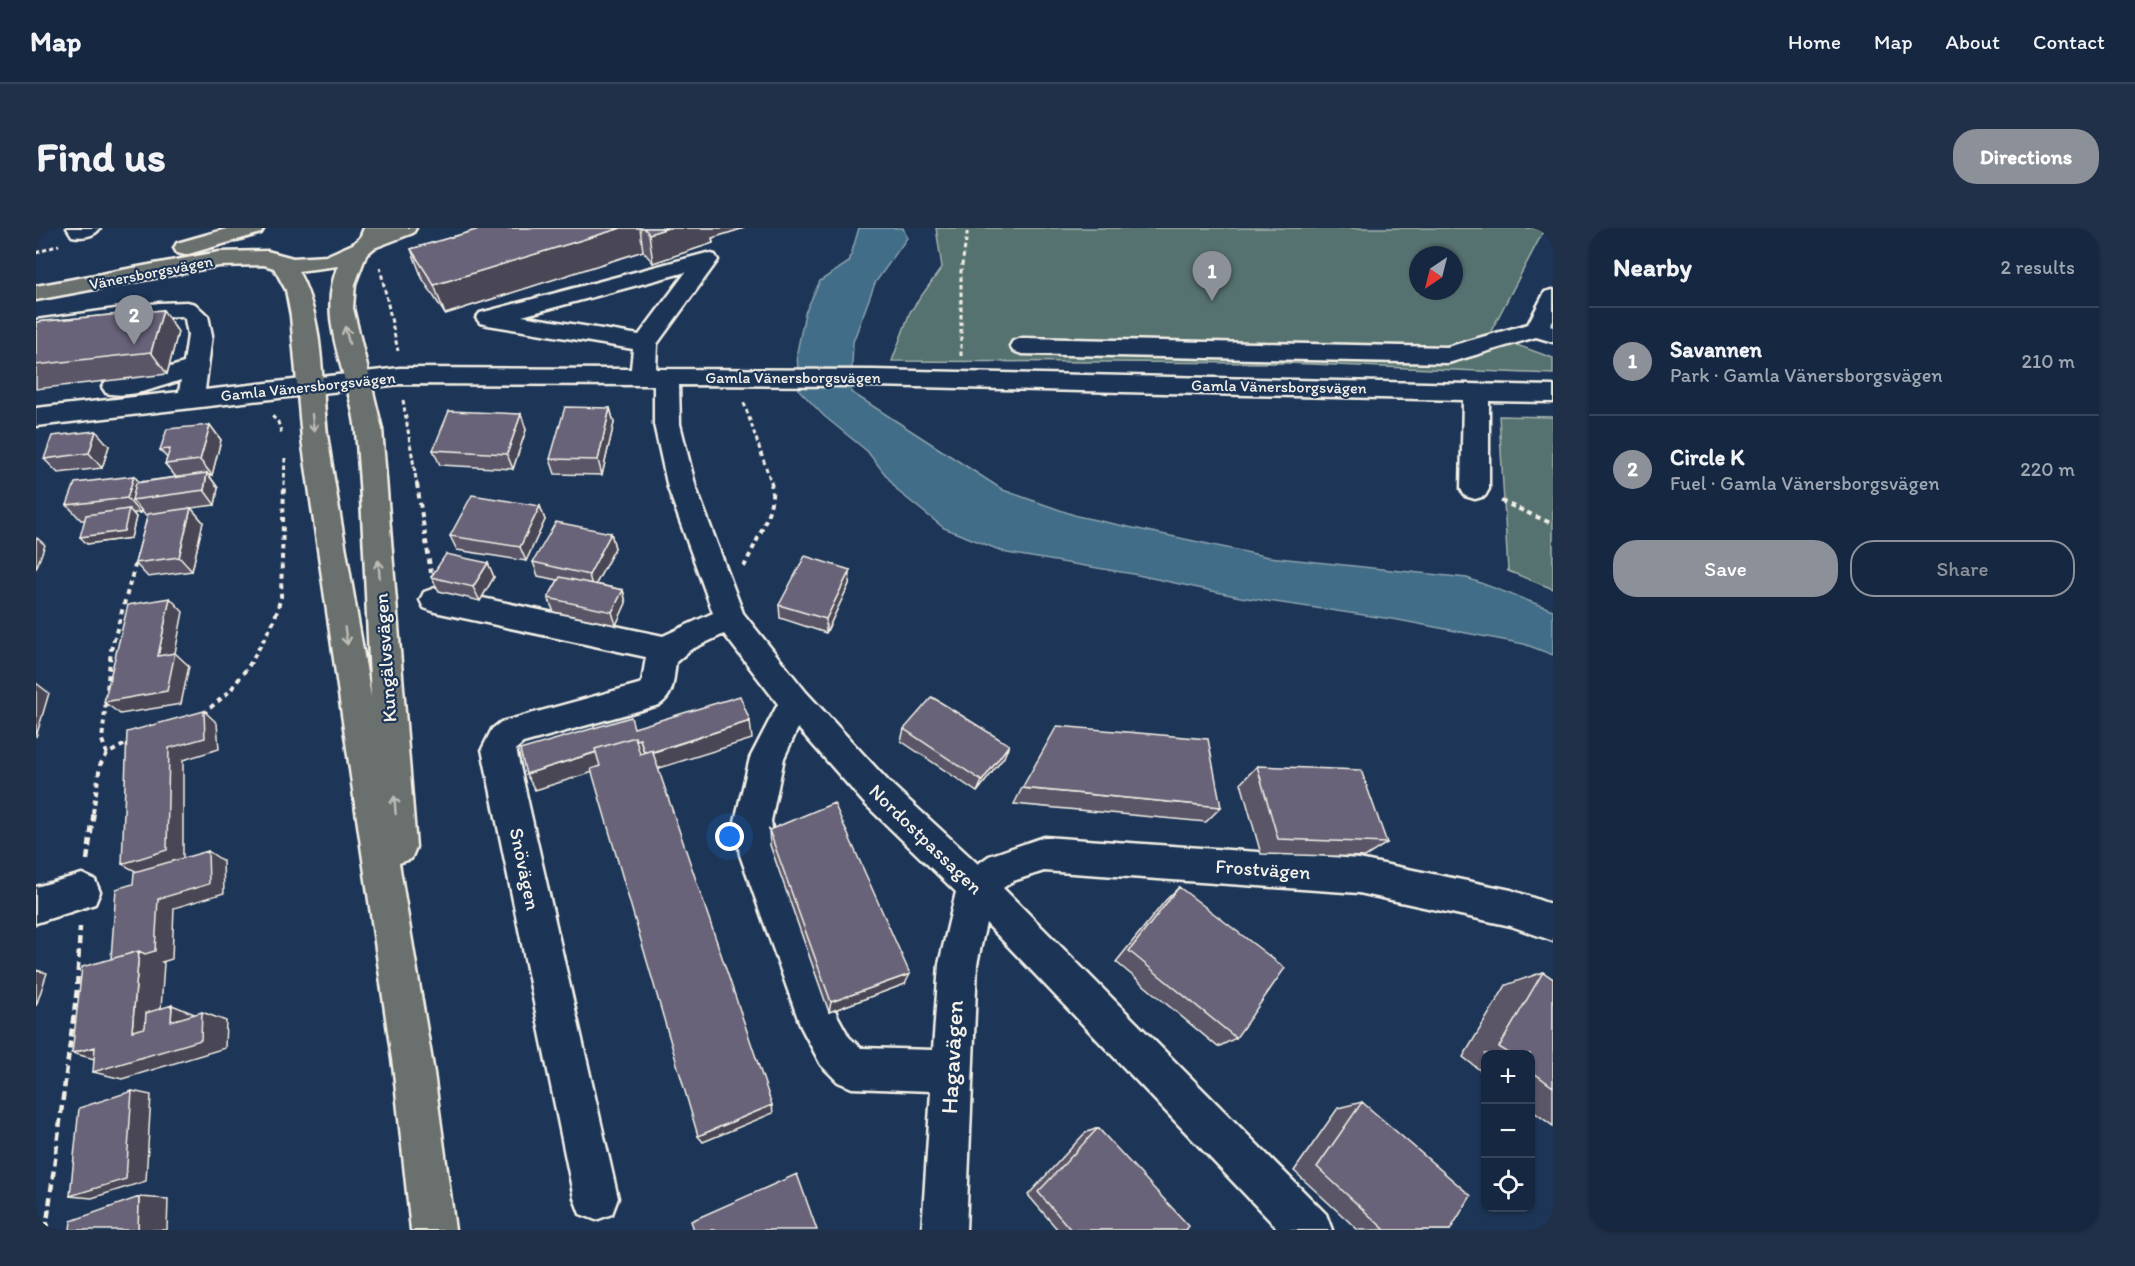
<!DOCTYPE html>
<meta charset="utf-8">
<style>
:root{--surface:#162841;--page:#1f3048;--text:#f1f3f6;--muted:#9ea6b1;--line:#35445a;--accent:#8c9099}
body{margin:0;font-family:Itim,sans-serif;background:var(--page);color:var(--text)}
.controls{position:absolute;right:18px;bottom:18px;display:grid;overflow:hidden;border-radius:12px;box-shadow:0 2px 4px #0004}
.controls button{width:54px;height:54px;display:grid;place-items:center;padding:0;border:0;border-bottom:2px solid var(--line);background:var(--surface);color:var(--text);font:30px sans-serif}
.compass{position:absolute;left:1373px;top:18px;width:54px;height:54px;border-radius:50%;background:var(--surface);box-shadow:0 2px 4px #0004;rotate:215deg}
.you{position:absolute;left:694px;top:609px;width:21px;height:21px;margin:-15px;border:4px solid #fff;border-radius:50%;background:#1a73e8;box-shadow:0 0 0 9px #1a73e833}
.badge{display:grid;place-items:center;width:39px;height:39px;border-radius:50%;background:var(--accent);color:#fff;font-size:20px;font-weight:700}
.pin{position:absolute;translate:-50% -50px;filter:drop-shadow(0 2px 3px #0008)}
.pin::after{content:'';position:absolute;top:32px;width:21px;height:18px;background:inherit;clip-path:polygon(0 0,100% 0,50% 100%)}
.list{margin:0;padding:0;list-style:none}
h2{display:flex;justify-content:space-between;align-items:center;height:78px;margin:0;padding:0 24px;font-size:26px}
h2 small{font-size:20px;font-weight:400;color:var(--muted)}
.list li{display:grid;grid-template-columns:39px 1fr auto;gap:18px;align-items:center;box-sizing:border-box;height:108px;padding:0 24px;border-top:2px solid var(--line)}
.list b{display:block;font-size:22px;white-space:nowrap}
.list p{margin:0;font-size:20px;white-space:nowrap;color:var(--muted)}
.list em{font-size:20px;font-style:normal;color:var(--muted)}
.actions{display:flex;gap:12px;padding:18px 24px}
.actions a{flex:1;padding:14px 0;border:2px solid var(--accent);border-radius:24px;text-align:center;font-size:21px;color:var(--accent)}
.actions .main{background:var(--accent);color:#fff}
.icon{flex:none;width:33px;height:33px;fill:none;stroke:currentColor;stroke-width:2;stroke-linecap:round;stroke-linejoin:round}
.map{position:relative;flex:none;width:1517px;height:1002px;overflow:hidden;border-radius:24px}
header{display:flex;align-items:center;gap:36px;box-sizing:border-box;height:84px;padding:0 30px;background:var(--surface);border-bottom:2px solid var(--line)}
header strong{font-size:28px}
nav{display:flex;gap:33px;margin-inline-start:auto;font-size:21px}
.intro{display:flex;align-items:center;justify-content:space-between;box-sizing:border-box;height:144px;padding:0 36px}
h1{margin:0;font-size:42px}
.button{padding:15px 27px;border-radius:24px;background:var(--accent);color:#fff;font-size:21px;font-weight:700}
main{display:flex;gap:36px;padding:0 36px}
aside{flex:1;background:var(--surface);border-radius:24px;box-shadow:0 2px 4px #0004}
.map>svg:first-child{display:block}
.green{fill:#56726f;stroke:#a5b2ac;stroke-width:1.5;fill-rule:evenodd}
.water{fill:#426d88;stroke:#89a2ae;stroke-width:1.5}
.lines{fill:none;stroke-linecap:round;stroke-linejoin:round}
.minor-casing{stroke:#f4f1e8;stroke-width:5}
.major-casing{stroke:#f4f1e8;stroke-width:5}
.path-far2{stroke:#f4f1e8;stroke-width:3;stroke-dasharray:4.5 3;stroke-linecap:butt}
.path-far1{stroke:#f4f1e8;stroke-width:4;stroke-dasharray:5 4.5;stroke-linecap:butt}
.path{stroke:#f4f1e8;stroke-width:4.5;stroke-dasharray:8 5;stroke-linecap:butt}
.minor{fill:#1d3557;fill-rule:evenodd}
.major{fill:#6b706d;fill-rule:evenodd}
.wall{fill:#5a5668;stroke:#f4f1e8;stroke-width:1.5}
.shaded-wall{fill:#4a4655;stroke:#f4f1e8;stroke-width:1.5}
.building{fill:#696479;stroke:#f4f1e8;stroke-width:1.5}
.oneway{stroke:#bdbdb7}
.labels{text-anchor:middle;stroke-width:4.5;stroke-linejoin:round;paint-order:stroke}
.far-street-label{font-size:16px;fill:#f4f1e8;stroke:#1d3557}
.street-label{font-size:20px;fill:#f4f1e8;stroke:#1d3557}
.near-street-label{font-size:24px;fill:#f4f1e8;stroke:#1d3557}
</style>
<header>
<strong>Map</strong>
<nav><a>Home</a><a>Map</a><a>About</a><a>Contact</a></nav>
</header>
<div class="intro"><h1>Find us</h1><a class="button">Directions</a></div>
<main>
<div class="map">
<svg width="1517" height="1002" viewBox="0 0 1517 1002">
<rect width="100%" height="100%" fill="#1d3557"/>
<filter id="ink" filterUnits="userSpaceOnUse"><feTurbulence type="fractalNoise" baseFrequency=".0167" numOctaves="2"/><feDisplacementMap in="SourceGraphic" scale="12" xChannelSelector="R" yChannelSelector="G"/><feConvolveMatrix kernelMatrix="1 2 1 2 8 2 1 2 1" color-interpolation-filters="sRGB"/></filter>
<g filter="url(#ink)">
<path class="green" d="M900,0H1509L1453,107L1517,130V146L1251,135L856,133L874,84L906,39ZM1382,27H1418V63H1382Z
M1463,188L1517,189V361L1472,343Z"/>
<path class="water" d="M823,0H867L871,10L839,55L817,114L815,164L967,262L1041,288L1233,329L1431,350L1517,382V427L1488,416L1362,392L1204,369L1097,346L971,325L908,300L863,264L831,223L788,188L763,162L761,124L769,85L784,53L813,34Z"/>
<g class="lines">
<defs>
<path id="minor" d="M31,0H64C58,9 46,10 36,8Z
M671,25L679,27L682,32L621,116L620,141L837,142L1517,158V174L1453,173V261L1449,268L1439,271L1429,268L1425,261L1427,172L837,158L643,157L644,196L660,260L707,385L770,464L853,554L942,636L953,628L1008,609L1323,631L1475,662L1517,677V713L1475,698L1323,665L1008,643L977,653L967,660L1290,986L1296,1002H1243L950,695L941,736L930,1002H886L895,863L816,860L802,854L785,837L765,799L704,627L699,593L714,530L742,476L688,406L654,422L640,434C637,451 639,467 623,477L487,515L480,521L582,970L576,986L560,992L544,986L538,970L446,521L456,501L465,494L603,456L606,454L610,429L399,384L388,380L384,372L388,364L399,360L627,408L677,385L632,260L618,196V157L364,156L0,198V180L143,164L145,152C122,159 94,171 70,165L66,159L70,153L108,147L148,135L152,107L149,91L146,88L123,89L0,106V92L123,75L151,74L159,76L172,88L176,107L169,162L364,140L595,141L597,121L452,97L444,95L440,90L444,85ZM650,44L603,107L486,88ZM762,500L829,576L920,664L903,736L897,822L825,820L813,809L801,787L740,627L735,593L748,530Z
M1517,62V93L1514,98L1517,99V114L1500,109L1412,135L986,126L977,123L974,118L977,113L986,110L1411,119L1492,96L1509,64Z
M46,646L59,652L64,664L59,676L0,695V659Z"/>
<path id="major" d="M194,0H228L225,5L149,27L141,25L138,20L141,15Z
M328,0H380L377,5L338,20L330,27L319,56L317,80L346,201L380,619L375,631L363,635L398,845L419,1002H375L358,845L266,211L255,88L250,62L238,40L228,37L183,38L0,72V58L183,24L231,23L257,30L290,28L317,16L324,10ZM302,38C279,92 315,149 320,204C328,292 330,381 335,469C321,384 305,298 292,213C284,157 290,93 262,43Z"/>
</defs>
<use href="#minor" class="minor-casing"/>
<use href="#major" class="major-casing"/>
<path class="path-far2" d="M0,25L23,17
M344,39L362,123
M925,128V43L932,0
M367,172L381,257
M708,175L736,257
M236,188L242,194L246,207
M248,257L249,229"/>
<path class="path-far1" d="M381,256L395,345
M1465,273L1517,296
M708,339C717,319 742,276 735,256
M167,486L194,463L214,436L238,393L245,369L248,256
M71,526L66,512L75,422L100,334
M57,585L64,537L71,526L95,513"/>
<path class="path" d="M51,632L58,583
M10,1002L41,761L44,699"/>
<use href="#minor" class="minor"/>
<use href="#major" class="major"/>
</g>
<path class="wall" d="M447,0H708L676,10L677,15L617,35L607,23L409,86L386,50L375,21Z
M127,82L142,104L131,146L0,161V94Z
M574,180L578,195L566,247L519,246L514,231Z
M485,186L490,202L477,241L404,237L397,222Z
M174,197L185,212L176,247H173L182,260L179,277L155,280L167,294L156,343L112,349L99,335L112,286L109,287L105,282L104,285H97L100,289L95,310L51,316L49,292H45L31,277L98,248L103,254L140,249L129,236L131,230L124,222Z
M73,218L66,240L22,245L8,231Z
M504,278L509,292L490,333L421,322L414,308Z
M575,305L579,320L560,356L587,362L590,375L580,397L518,384L512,370L522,352L502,348L497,334Z
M452,335L458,349L444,373L403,363L395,349Z
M814,342L813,356L790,405L744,390L743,377Z
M868,501L968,529L941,564L865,513Z
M1221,538L1351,615L1329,629L1225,626L1205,555Z
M986,560L1185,579L1170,594L978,576Z
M733,602L869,756L793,784L734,617Z
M1143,659L1200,810L1182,819L1080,734L1129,673Z
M1507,744L1517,751V898L1494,881V826H1449V846L1427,829L1470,757Z
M1326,874L1414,1002H1322L1258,943L1302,880Z
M1062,900L1150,1002H1022L992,967L1049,905Z"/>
<path class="shaded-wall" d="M585,0H604L607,23L409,86L398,57Z
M632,0H708L676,10L677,15L617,35L613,6Z
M127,82L142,104L131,146L115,124Z
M574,180L578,195L566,247L562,232Z
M485,186L490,202L477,241L471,226Z
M174,197L185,212L176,247L164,232Z
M60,203L73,218L66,240L53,225Z
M171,245L182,260L179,277L168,262Z
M98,248L110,263L96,272L105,282L104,285L91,270Z
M504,278L509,292L490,333L484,319Z
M155,280L167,294L156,343L143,329Z
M93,281L100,289L95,310L51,316L44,309Z
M575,305L579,320L557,361L553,347Z
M1,310L9,317L0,341V313Z
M452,335L458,349L444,373L437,359Z
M814,342L813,356L790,405V391Z
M587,362L590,375L580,397L576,384Z
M134,370L147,384L139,425L153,438L145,476L84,486L68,474L122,428Z
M0,455L13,465L0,509Z
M168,483L181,495L183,521L147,532V632L103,645L86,636L133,520Z
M714,493L716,511L614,543L609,527Z
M604,511L609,528L499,562L490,546Z
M973,517L968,529L941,564L946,553Z
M172,623L187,633L188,665L138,680L136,731L126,734L128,735L123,812L96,803L103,723L122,671Z
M0,742L11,745L0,778Z
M874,746L869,756L793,784L795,774Z
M136,777L161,787L135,793Z
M166,784L190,793L189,820L86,851L57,844Z
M59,819L66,833L36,825Z
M96,863L115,867L110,953L56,970L34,968Z
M736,877L737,885L667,914L662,908Z
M103,969L132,971L131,1002H102Z"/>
<path class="building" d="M447,0H585L398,57L375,21Z
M608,0H632L613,6Z
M127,82L115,124L0,137V94Z
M529,179L574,180L562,232L514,231Z
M413,183L485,186L471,226L397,222Z
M174,197L164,232L129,236L134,221L124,222L131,201Z
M60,203L53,225L8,231L16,208Z
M171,245L168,262L96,272L100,255Z
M98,248L91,270L31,277L39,255Z
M436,267L504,278L484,319L414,308Z
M155,280L143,329L99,335L112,286Z
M93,281L88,303L44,309L50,287Z
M520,294L575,305L553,347L497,334Z
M410,326L452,335L437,359L395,349Z
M769,328L814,342L790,391L743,377Z
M524,349L587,362L576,384L512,370Z
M134,370L122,428L139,425L131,463L68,474L92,377Z
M704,468L714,493L616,524V522L608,524L604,511L600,512L599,509L559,521L560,524L490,546L484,522L595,489L598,500Z
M896,469L973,517L946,553L868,501Z
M168,483L169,510L133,520L131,622L86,636L91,504Z
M1021,498L1172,511L1185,579L986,560Z
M599,509L604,526L616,522L736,877L662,908L555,541L564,538L559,521Z
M1221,538L1325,542L1351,615L1242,611Z
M798,575L874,746L795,774L733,602Z
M172,623L173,656L122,671L119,723L109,726L103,723L75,731L80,661L97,656L98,644Z
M1143,659L1249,740L1200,810L1093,723Z
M103,723L96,803L109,800L110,785L136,777L135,793L166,784L165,812L57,844L59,819L36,825L46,739Z
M1507,744L1517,751V859L1494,842V826H1474L1463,819Z
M96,863L90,951L34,968L43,880Z
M1326,874L1435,968L1414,1002H1349L1281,939Z
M1062,900L1153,998L1150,1002H1035L1002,964Z
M761,946L781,1002H658L655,993Z
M103,969L102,1002H34L35,993Z"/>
<defs><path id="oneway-shaft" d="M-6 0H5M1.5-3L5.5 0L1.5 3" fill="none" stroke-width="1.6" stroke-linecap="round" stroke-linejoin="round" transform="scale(1.5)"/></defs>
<g class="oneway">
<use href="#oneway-shaft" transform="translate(311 107) rotate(-104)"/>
<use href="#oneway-shaft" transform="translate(277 195) rotate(83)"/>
<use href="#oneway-shaft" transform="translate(343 341) rotate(-94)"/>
<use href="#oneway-shaft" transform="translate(310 408) rotate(81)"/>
<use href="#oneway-shaft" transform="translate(359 577) rotate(-94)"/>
</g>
</g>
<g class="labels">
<g class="far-street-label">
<text transform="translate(115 44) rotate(-11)" y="6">Vänersborgsvägen</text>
<text x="757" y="155">Gamla Vänersborgsvägen</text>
<text transform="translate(272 158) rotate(-6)" y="6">Gamla Vänersborgsvägen</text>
<text transform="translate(1243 158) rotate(1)" y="6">Gamla Vänersborgsvägen</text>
</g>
<g class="street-label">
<text transform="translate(349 430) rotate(-94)" y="7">Kungälvsvägen</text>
<text transform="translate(890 611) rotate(44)" y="7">Nordostpassagen</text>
<text transform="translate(489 641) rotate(78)" y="7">Snövägen</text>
<text transform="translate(1227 641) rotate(4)" y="7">Frostvägen</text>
</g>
<g class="near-street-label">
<text transform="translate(916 829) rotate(-87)" y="8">Hagavägen</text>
</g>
</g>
</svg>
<div class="controls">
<button>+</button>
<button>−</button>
<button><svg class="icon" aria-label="locate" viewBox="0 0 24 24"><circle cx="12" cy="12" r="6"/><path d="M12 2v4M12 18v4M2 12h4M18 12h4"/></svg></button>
</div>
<svg class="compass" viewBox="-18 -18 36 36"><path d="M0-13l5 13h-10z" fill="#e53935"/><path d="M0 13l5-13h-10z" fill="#9ea6b1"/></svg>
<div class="you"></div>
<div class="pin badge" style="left:1176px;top:73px">1</div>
<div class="pin badge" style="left:98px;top:117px">2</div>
</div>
<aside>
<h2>Nearby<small>2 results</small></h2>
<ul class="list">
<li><span class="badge">1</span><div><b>Savannen</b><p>Park · Gamla Vänersborgsvägen</p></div><em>210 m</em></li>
<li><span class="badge">2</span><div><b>Circle K</b><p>Fuel · Gamla Vänersborgsvägen</p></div><em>220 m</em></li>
</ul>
<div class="actions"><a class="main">Save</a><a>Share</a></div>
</aside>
</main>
